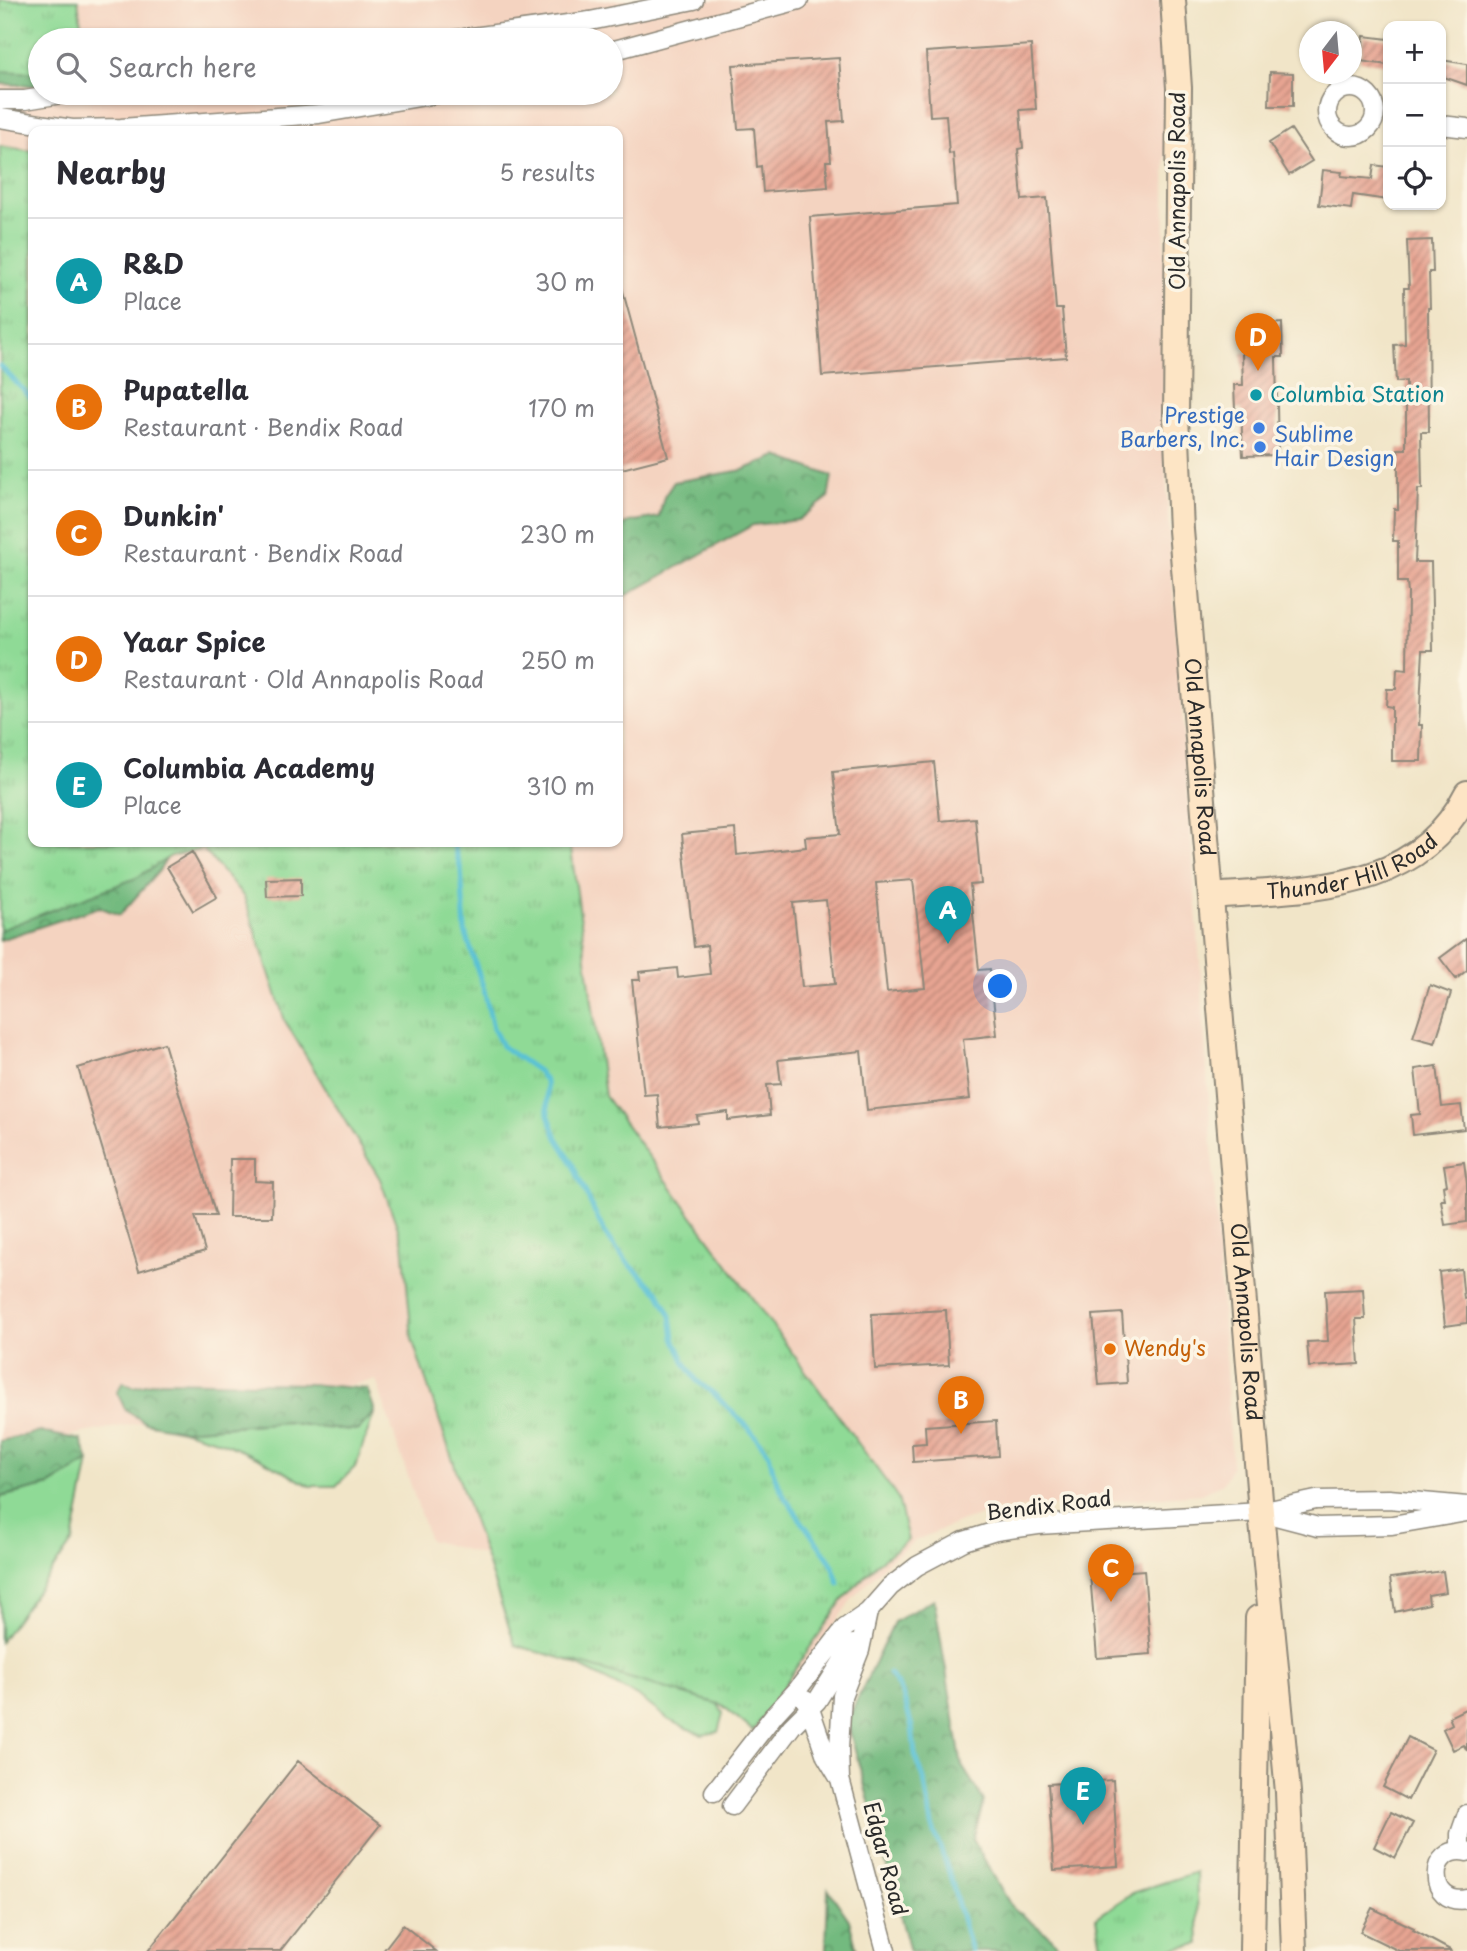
<!DOCTYPE html>
<meta charset="utf-8">
<style>
:root{--surface:#fff;--page:#f2f2f3;--text:#2b2b33;--muted:#7c7c81;--line:#e1e1e2;--accent:#c8321e}
body{margin:0;font-family:"Playpen Sans",sans-serif;background:var(--page);color:var(--text)}
.controls{position:absolute;right:21px;top:21px;display:grid;overflow:hidden;border-radius:14px;box-shadow:0 2px 5px #0004}
.controls button{width:63px;height:63px;display:grid;place-items:center;padding:0;border:0;border-bottom:2px solid var(--line);background:var(--surface);color:var(--text);font:35px sans-serif}
.compass{position:absolute;left:1299px;top:21px;width:63px;height:63px;border-radius:50%;background:var(--surface);box-shadow:0 2px 5px #0004;rotate:196deg}
.you{position:absolute;left:1001px;top:987px;width:24px;height:24px;margin:-18px;border:5px solid #fff;border-radius:50%;background:#1a73e8;box-shadow:0 0 0 10px #1a73e833}
.badge{display:grid;place-items:center;width:46px;height:46px;border-radius:50%;background:var(--accent);color:#fff;font-size:23px;font-weight:700}
.pin{position:absolute;translate:-50% -58px;filter:drop-shadow(0 2px 4px #0008)}
.pin::after{content:'';position:absolute;top:37px;width:24px;height:21px;background:inherit;clip-path:polygon(0 0,100% 0,50% 100%)}
.list{margin:0;padding:0;list-style:none}
h2{display:flex;justify-content:space-between;align-items:center;height:91px;margin:0;padding:0 28px;font-size:30px}
h2 small{font-size:23px;font-weight:400;color:var(--muted)}
.list li{display:grid;grid-template-columns:46px 1fr auto;gap:21px;align-items:center;box-sizing:border-box;height:126px;padding:0 28px;border-top:2px solid var(--line)}
.list b{display:block;font-size:26px;white-space:nowrap}
.list p{margin:0;font-size:23px;white-space:nowrap;color:var(--muted)}
.list em{font-size:23px;font-style:normal;color:var(--muted)}
.icon{flex:none;width:38px;height:38px;fill:none;stroke:currentColor;stroke-width:2;stroke-linecap:round;stroke-linejoin:round}
.map{position:relative;flex:none;width:1467px;height:1951px;overflow:hidden}
.search{position:absolute;background:var(--surface);box-shadow:0 2px 5px #0004;left:28px;top:28px;width:595px;height:77px;display:flex;align-items:center;gap:18px;box-sizing:border-box;padding:0 24px;border-radius:38px;color:var(--muted);font-size:26px}
.panel{position:absolute;background:var(--surface);box-shadow:0 2px 5px #0004;left:28px;top:126px;width:595px;height:721px;border-radius:14px}
.map>svg:first-child{display:block}
.built{fill:#f4d3c0;fill-rule:evenodd}
.green{fill:#8fda96;stroke:#5d8260;stroke-width:2}
.forest{fill:url(#forest-crowns);stroke:#4f7255;stroke-width:2}
.park{fill:url(#park-tufts);stroke:#5d8260;stroke-width:2}
.lines{fill:none;stroke-linecap:round;stroke-linejoin:round}
.stream{stroke:#59c1d5;stroke-width:5}
.building{fill:url(#building-hatch);fill-rule:evenodd}
.street-casing{stroke:#8e887a;stroke-width:21}
.secondary-casing{stroke:#8e887a;stroke-width:28}
.street{stroke:#fff;stroke-width:18}
.secondary{stroke:#fde5c5;stroke-width:24}
.culture-dot{fill:#0f9aa8;stroke:#fcf5e5;stroke-width:2.5}
.shop-dot{fill:#3f7fe0;stroke:#fcf5e5;stroke-width:2.5}
.food-dot{fill:#e8710a;stroke:#fcf5e5;stroke-width:2.5}
.labels{text-anchor:middle;stroke-width:7;stroke-linejoin:round;paint-order:stroke}
.street-label{font-size:21px;fill:#2b2b2b;stroke:#fcf5e5}
.culture-label{font-size:21px;fill:#0d838f;stroke:#fcf5e5;text-anchor:start}
.shop-label{font-size:21px;fill:#366cbe;stroke:#fcf5e5;text-anchor:end}
.food-label{font-size:21px;fill:#c56008;stroke:#fcf5e5;text-anchor:start}
</style>
<div class="map">
<svg width="1467" height="1951" viewBox="0 0 1467 1951">
<defs>
<pattern id="forest-crowns" width="20" height="18" patternUnits="userSpaceOnUse" patternTransform="scale(1.75)"><rect width="20" height="18" fill="#73ba7f"/><path d="M2 6a3 3 0 1 1 6 0M12 15a3 3 0 1 1 6 0" fill="none" stroke="#5f9768"/></pattern>
<pattern id="park-tufts" width="24" height="20" patternUnits="userSpaceOnUse" patternTransform="scale(1.75)"><rect width="24" height="20" fill="#8fda96"/><path d="M3 7l-1-3M5 7V3M7 7l1-3M15 17l-1-3M17 17v-4M19 17l1-3" fill="none" stroke="#7cbb81"/></pattern>
<pattern id="building-hatch" width="6" height="6" patternUnits="userSpaceOnUse" patternTransform="scale(1.75)"><rect width="6" height="6" fill="#e7a492"/><path d="M-1 1l2-2M0 6l6-6M5 7l2-2" fill="none" stroke="#bb8677"/></pattern>
</defs>
<rect width="100%" height="100%" fill="#fcf5e5"/>
<filter id="ink" filterUnits="userSpaceOnUse"><feTurbulence type="fractalNoise" baseFrequency=".0143" numOctaves="2"/><feDisplacementMap in="SourceGraphic" scale="14" xChannelSelector="R" yChannelSelector="G"/><feConvolveMatrix kernelMatrix="1 2 1 2 8 2 1 2 1" color-interpolation-filters="sRGB"/></filter>
<filter id="wash" filterUnits="userSpaceOnUse"><feTurbulence type="fractalNoise" baseFrequency=".00686" numOctaves="4" result="noise"/><feDisplacementMap in="SourceGraphic" scale="28" xChannelSelector="R" yChannelSelector="G"/><feGaussianBlur stdDeviation="1.57" result="paint"/><feColorMatrix in="noise" values="0 0 0 0 0 0 0 0 0 0 0 0 0 0 0 0 0 1.4 0 .05"/><feComposite in="paint" operator="in"/></filter>
<g filter="url(#wash)">
<rect width="100%" height="100%" fill="#f1e5c8"/>
<path class="built" d="M0,0H1161L1164,26L1166,89L1163,417L1169,531L1201,977L1232,1466L1223,1483L1201,1494L998,1510L962,1521L916,1540L886,1563L852,1599L788,1689L618,1591L429,1540L376,1380L0,1448ZM40,40H611V93H40ZM33,131H618V842H33Z"/>
<path class="green" d="M375,1411L355,1467L336,1486H310L259,1458L217,1440L182,1430L286,1422L324,1428L358,1430Z
M89,1461L73,1541L0,1642V1497L50,1485Z
M532,1642L714,1698L723,1713L718,1732L702,1735L669,1720L639,1697Z"/>
<path class="forest" d="M0,0L40,51V86L0,84Z
M777,456L832,476L828,498L798,520L753,525L618,600V528L629,522L659,517L664,497L674,482L743,470Z
M0,718L33,831L31,842L33,859L177,842L159,871L120,915L99,907L0,940Z
M161,1381L308,1384L367,1389L375,1411L358,1430L324,1428L286,1422L182,1430L146,1423L125,1409L117,1392L123,1382L133,1387Z
M40,1432L81,1440L89,1461L50,1485L0,1497V1441Z
M934,1599L962,1766L984,1801L973,1840L1011,1906L1052,1938L1062,1951H910L847,1721L894,1622Z
M828,1889L849,1920L857,1951H826Z"/>
<path class="park" d="M0,0H78L83,40H40V73L0,71Z
M0,146L33,151V842H570L605,1096L898,1498L908,1540L876,1564L841,1602L753,1731L722,1705L515,1645L412,1339L403,1243L380,1179L285,1021L244,897L203,849L171,856L136,878L0,930Z
M1196,1872L1199,1944L1163,1951H1102L1096,1918L1132,1893Z"/>
<g class="lines">
<path class="stream" d="M0,366L33,400
M453,842L461,870L465,931L484,990L493,1028L502,1046L538,1071L546,1082L548,1114L557,1138L569,1157L605,1234L625,1260L659,1293L671,1316L674,1338L685,1363L697,1381L713,1393L748,1427L769,1454L774,1475L785,1498L831,1562L839,1584
M889,1674L902,1692L907,1709L912,1727L915,1754L924,1779L932,1825L949,1872L971,1951"/>
</g>
<g id="blocks">
<path class="building" d="M1364,36L1388,39V65L1360,61Z
M1031,45L1036,109L1020,110L1023,148L1018,149L1022,200L1047,198L1056,309H1062L1066,357L822,376L810,217L957,205L953,153L949,154L946,115L930,116L926,52Z
M839,58L844,121L828,122L831,161H826L828,187L763,192L761,166L757,167L754,128L738,129L733,65Z
M1441,60L1467,64V85L1441,76Z
M1270,72L1293,73V106H1269Z
M1291,129L1312,161L1289,175L1269,143Z
M1374,165L1388,167V200L1353,195L1351,209L1319,205L1323,170L1342,172L1341,176L1372,179Z
M1432,240L1433,272H1429L1430,308H1428L1429,432H1421L1422,489H1418L1415,562H1431L1433,650H1423L1419,725H1422L1421,761H1392V707L1386,706L1387,689H1396L1397,669L1407,670L1408,593L1407,582H1398V541H1393L1394,509H1398V449H1406V381L1396,382L1394,345L1405,344L1404,288H1409L1407,241Z
M618,288H622L668,457L618,470Z
M1282,323L1283,357H1276L1278,455L1243,456L1241,409H1235L1234,385H1243L1242,353H1254L1253,325Z
M934,762L940,821L975,818L981,884L970,885L979,970L990,969L997,1035L963,1039L970,1099L867,1110L861,1051L778,1060L781,1084L767,1085L770,1115L728,1120V1112L697,1116L698,1123L660,1127L657,1094L644,1095L632,980H640L639,972L677,968L678,978L710,974L707,945L694,947L682,834L735,829L737,855L806,847L805,837L840,834L833,772ZM913,880L925,988L887,992L876,883ZM826,900L835,984L802,987L793,903Z
M192,852L217,897L193,911L167,867Z
M301,878V896L267,897L266,879Z
M1467,938V970L1456,979L1440,958Z
M1430,985L1451,993L1435,1043L1413,1037Z
M164,1043L216,1216H195L205,1251L139,1271L78,1068Z
M1437,1066L1442,1107L1461,1105L1464,1129L1413,1135L1411,1115L1420,1114L1415,1069Z
M230,1159H255V1181L273,1182L272,1217H229Z
M1464,1162L1467,1184V1222L1445,1225L1441,1200H1445L1443,1186L1447,1185L1444,1165Z
M1461,1269L1464,1299L1467,1298V1323L1445,1326L1439,1272Z
M1363,1289L1365,1319H1356L1359,1364L1309,1367L1307,1342L1328,1341L1325,1291Z
M946,1310L949,1365L875,1369L872,1314Z
M1122,1313L1127,1383L1099,1385L1093,1315Z
M996,1421L998,1456L913,1462L912,1444L926,1443L925,1426Z
M1144,1570L1151,1654L1097,1658L1090,1574Z
M1443,1571L1446,1592L1428,1595L1429,1604L1395,1612L1390,1578Z
M1467,1708V1751L1464,1745L1453,1750L1443,1729L1452,1724L1449,1717Z
M1408,1737L1433,1750L1408,1800L1383,1787Z
M298,1761L380,1825L280,1951H148Z
M1113,1780L1118,1866L1054,1870L1048,1784Z
M1391,1812L1413,1823L1395,1858L1374,1847Z
M1372,1908L1414,1928L1413,1930L1452,1951H1399L1360,1932Z
M403,1925L436,1951H383Z"/>
</g>
</g>
<g filter="url(#ink)">
<use href="#blocks" fill-opacity="0" stroke="#8e887a" stroke-width="2"/>
<g class="lines">
<defs>
<path id="street" d="M450,40L590,21L694,0
M611,51L799,0
M1327 112a24 24 0 1 1 48 0a24 24 0 1 1-48 0Z
M0,100H25L68,93
M0,118L72,129L121,128L319,114L443,93
M1441,125L1467,128
M1264,1513L1318,1527L1392,1525L1467,1512
M868,1612L860,1650L842,1696L839,1749L840,1779L886,1951
M805,1700L810,1709L826,1756L838,1776
M714,1792L774,1715L798,1689L845,1628L868,1612L890,1587L917,1566L964,1541L996,1531L1038,1525L1261,1512L1316,1500L1389,1499L1467,1506
M732,1806L792,1726L817,1701L853,1644
M1460,1850V1834L1467,1814
M1467,1852C1427,1843 1426,1907 1467,1899"/>
<g id="secondary">
<path id="s1" d="M1173,0L1179,88L1176,416L1181,530L1261,1512L1288,1792L1294,1951"/>
<path id="s2" d="M1212,896C1309,888 1417,894 1467,793"/>
<path d="M1252,1951L1258,1618"/>
</g>
</defs>
<use href="#street" class="street-casing"/>
<use href="#secondary" class="secondary-casing"/>
<use href="#street" class="street"/>
<use href="#secondary" class="secondary"/>
</g>
</g>
<circle class="culture-dot" cx="1256" cy="395" r="7"/>
<g class="shop-dot">
<circle cx="1259" cy="428" r="7"/>
<circle cx="1260" cy="447" r="7"/>
</g>
<circle class="food-dot" cx="1110" cy="1349" r="7"/>
<g class="labels">
<g class="street-label">
<text transform="translate(1178 191) rotate(-90)" y="7">Old Annapolis Road</text>
<text dy="7" stroke="none"><textPath href="#s1" startOffset="758">Old Annapolis Road</textPath></text>
<text dy="7" stroke="none"><textPath href="#s2" startOffset="145">Thunder Hill Road</textPath></text>
<text dy="7" stroke="none"><textPath href="#s1" startOffset="1325">Old Annapolis Road</textPath></text>
<text transform="translate(1049 1506) rotate(-7)" y="7">Bendix Road</text>
<text transform="translate(885 1859) rotate(75)" y="7">Edgar Road</text>
</g>
<g class="culture-label">
<text x="1270" y="402">Columbia Station</text>
</g>
<g class="shop-label">
<text x="1245" y="423">Prestige<tspan x="1245" dy="24">Barbers, Inc.</tspan></text>
<text x="1274" y="442" text-anchor="start">Sublime<tspan x="1274" dy="24">Hair Design</tspan></text>
</g>
<g class="food-label">
<text x="1124" y="1356">Wendy's</text>
</g>
</g>
</svg>
<div class="controls">
<button>+</button>
<button>−</button>
<button><svg class="icon" aria-label="locate" viewBox="0 0 24 24"><circle cx="12" cy="12" r="6"/><path d="M12 2v4M12 18v4M2 12h4M18 12h4"/></svg></button>
</div>
<svg class="compass" viewBox="-18 -18 36 36"><path d="M0-13l5 13h-10z" fill="#e53935"/><path d="M0 13l5-13h-10z" fill="#7c7c81"/></svg>
<div class="you"></div>
<div class="pin badge" style="left:948px;top:944px;background:#0f9aa8">A</div>
<div class="pin badge" style="left:961px;top:1434px;background:#e8710a">B</div>
<div class="pin badge" style="left:1111px;top:1602px;background:#e8710a">C</div>
<div class="pin badge" style="left:1258px;top:371px;background:#e8710a">D</div>
<div class="pin badge" style="left:1083px;top:1825px;background:#0f9aa8">E</div>
<div class="search"><svg class="icon" aria-label="search" viewBox="0 0 24 24"><circle cx="10" cy="10" r="6"/><path d="M15 15l6 6"/></svg>Search here</div>
<section class="panel">
<h2>Nearby<small>5 results</small></h2>
<ul class="list">
<li><span class="badge" style="background:#0f9aa8">A</span><div><b>R&amp;D</b><p>Place</p></div><em>30 m</em></li>
<li><span class="badge" style="background:#e8710a">B</span><div><b>Pupatella</b><p>Restaurant · Bendix Road</p></div><em>170 m</em></li>
<li><span class="badge" style="background:#e8710a">C</span><div><b>Dunkin'</b><p>Restaurant · Bendix Road</p></div><em>230 m</em></li>
<li><span class="badge" style="background:#e8710a">D</span><div><b>Yaar Spice</b><p>Restaurant · Old Annapolis Road</p></div><em>250 m</em></li>
<li><span class="badge" style="background:#0f9aa8">E</span><div><b>Columbia Academy</b><p>Place</p></div><em>310 m</em></li>
</ul>
</section>
</div>
